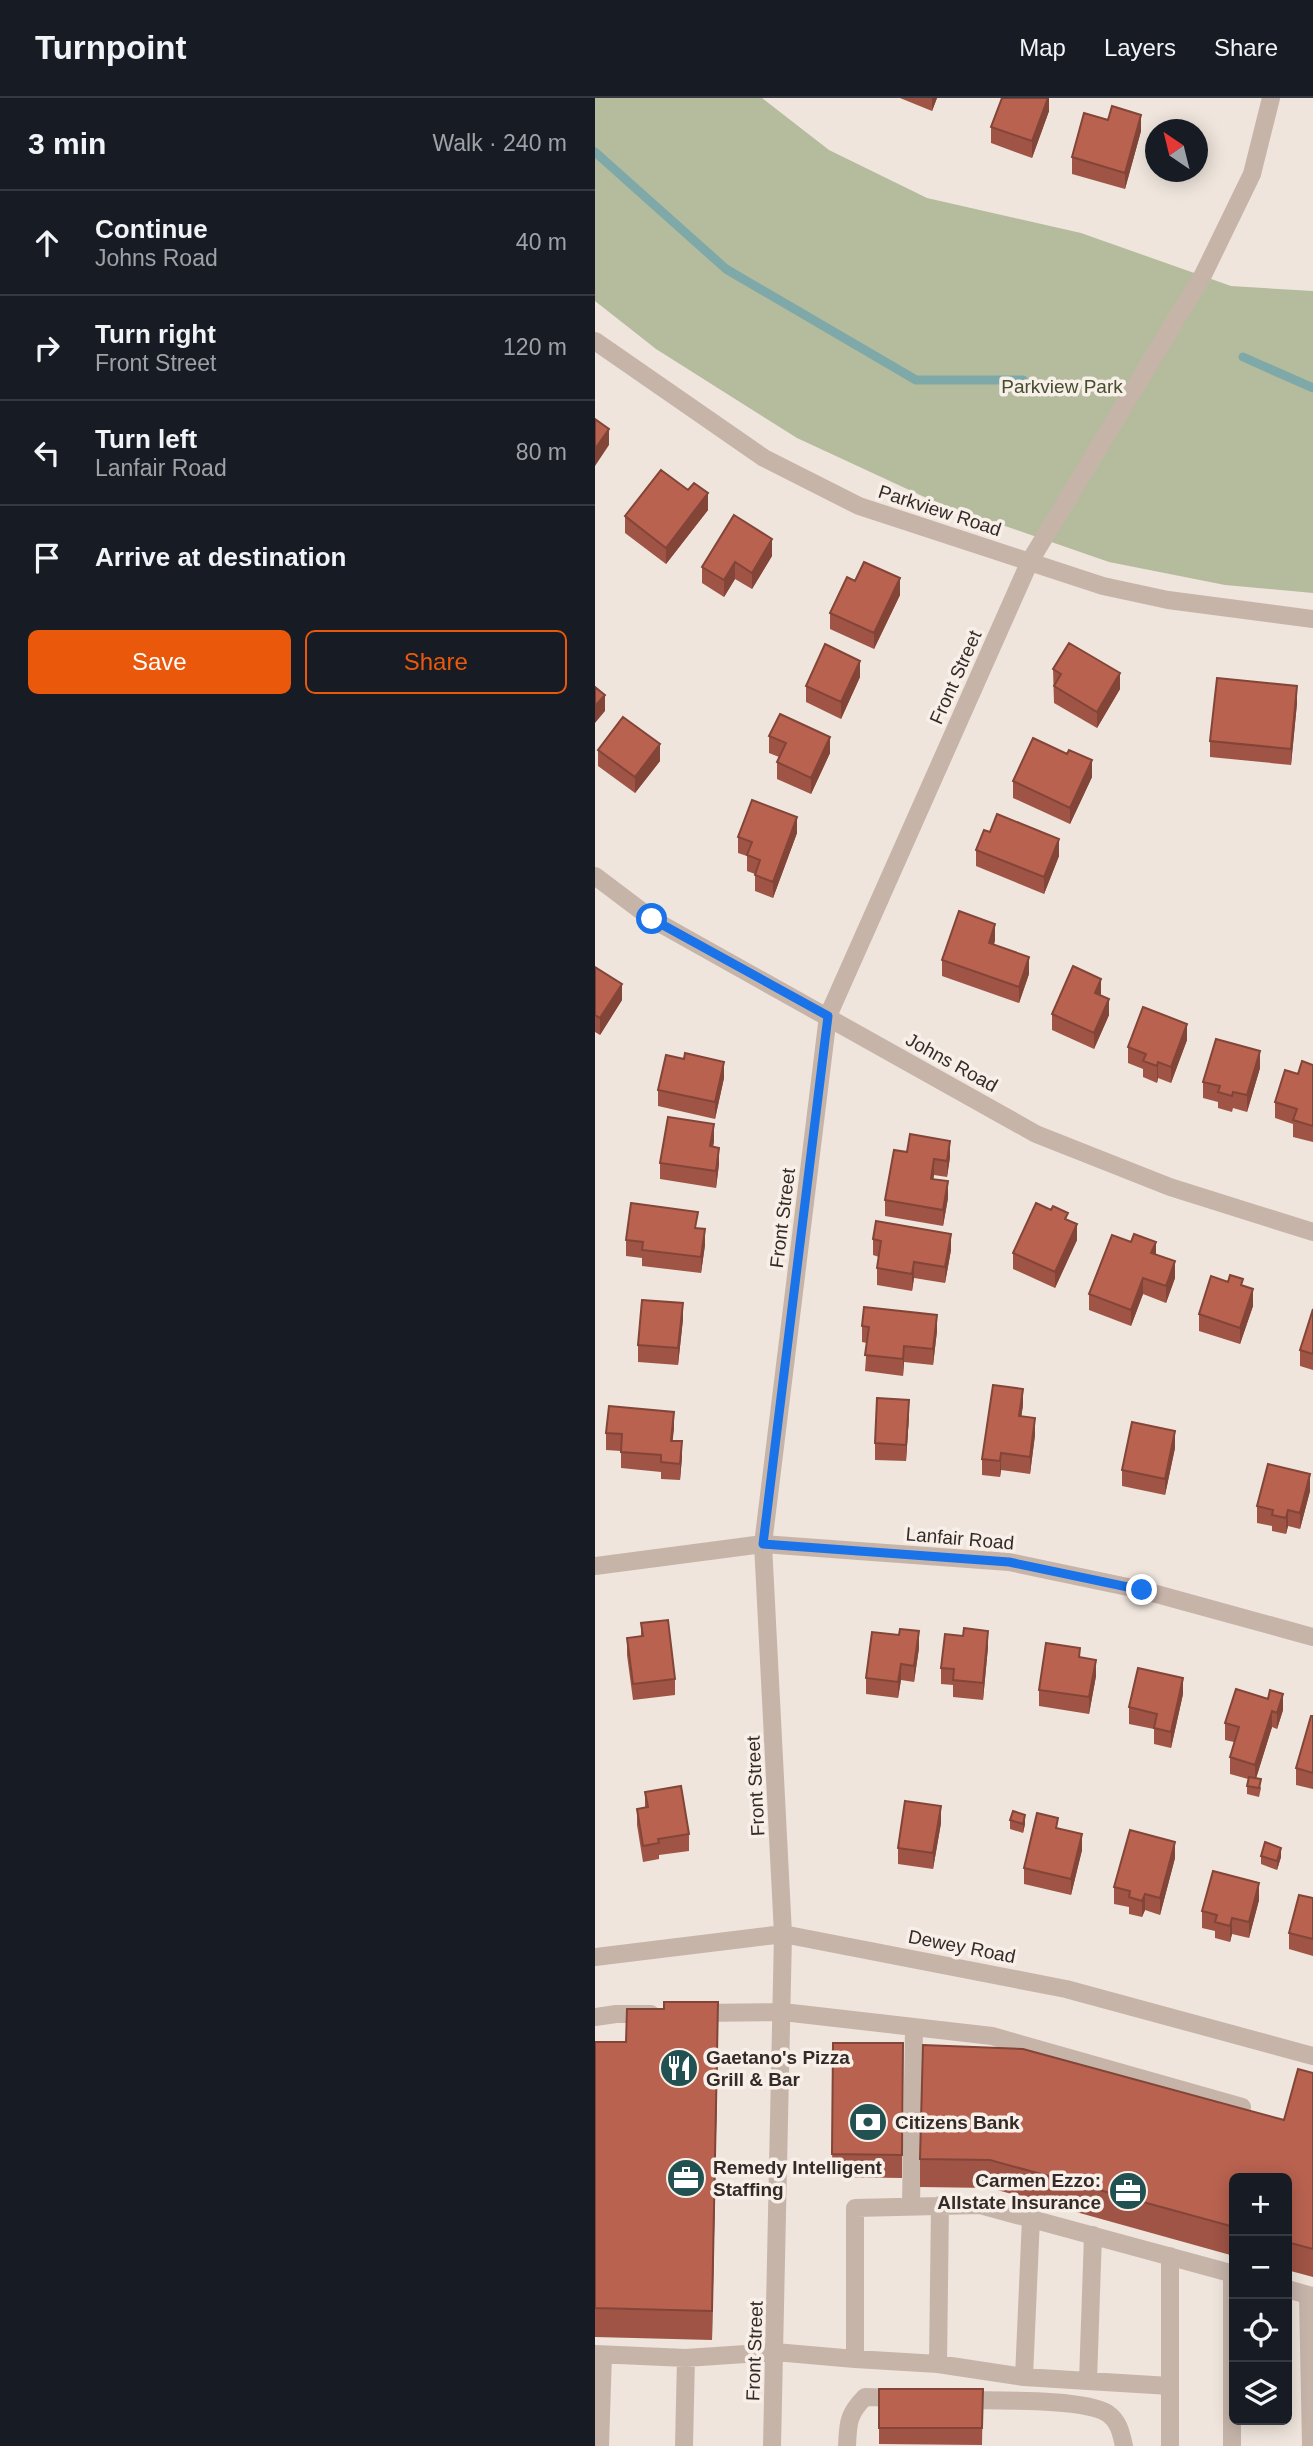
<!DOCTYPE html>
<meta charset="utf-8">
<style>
:root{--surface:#171b24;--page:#242831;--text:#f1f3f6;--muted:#9ea1a6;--line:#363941;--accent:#ea580c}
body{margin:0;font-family:Arial,sans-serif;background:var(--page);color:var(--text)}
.controls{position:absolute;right:21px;bottom:21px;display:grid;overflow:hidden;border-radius:10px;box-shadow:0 4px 18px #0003}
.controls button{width:63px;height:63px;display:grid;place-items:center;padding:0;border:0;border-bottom:2px solid var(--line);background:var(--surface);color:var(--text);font:35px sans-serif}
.compass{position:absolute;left:550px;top:21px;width:63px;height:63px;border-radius:50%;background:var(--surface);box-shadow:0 4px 18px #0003;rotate:325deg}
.stop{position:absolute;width:21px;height:21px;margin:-16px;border:5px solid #1a73e8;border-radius:50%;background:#fff}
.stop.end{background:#1a73e8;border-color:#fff;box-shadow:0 2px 7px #0008}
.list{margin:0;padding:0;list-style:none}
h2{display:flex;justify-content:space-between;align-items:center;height:91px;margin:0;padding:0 28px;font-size:30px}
h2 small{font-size:23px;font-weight:400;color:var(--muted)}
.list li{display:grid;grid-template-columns:46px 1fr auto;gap:21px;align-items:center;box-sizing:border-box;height:105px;padding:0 28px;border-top:2px solid var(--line)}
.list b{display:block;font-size:26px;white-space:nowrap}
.list p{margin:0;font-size:23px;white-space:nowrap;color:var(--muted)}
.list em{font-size:23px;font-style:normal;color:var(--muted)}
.actions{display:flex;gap:14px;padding:21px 28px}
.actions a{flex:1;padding:16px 0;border:2px solid var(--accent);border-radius:10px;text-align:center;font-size:24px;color:var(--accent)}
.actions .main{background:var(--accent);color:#fff}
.icon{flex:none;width:38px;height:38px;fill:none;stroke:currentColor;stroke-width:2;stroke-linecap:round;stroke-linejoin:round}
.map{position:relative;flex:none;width:718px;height:2348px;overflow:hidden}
header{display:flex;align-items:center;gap:42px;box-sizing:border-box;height:98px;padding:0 35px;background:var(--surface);border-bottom:2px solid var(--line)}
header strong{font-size:33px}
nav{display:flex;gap:38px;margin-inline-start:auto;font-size:24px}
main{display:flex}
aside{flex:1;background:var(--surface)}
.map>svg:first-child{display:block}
.green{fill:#b4bc9d}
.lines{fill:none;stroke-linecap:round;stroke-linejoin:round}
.stream{stroke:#7ea9a8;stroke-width:9}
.minor{stroke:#c6b4a9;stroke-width:18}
.wall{fill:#9f5445}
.shaded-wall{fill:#824538}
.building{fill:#b96250;stroke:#824538;stroke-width:2}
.route{stroke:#1a73e8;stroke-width:9}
.labels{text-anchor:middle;stroke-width:7;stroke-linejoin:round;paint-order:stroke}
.park-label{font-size:19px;fill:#454f2e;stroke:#f7efe8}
.street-label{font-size:19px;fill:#342b28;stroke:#f7efe8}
.poi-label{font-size:19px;font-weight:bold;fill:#342b28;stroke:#f7efe8;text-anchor:start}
</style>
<header>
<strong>Turnpoint</strong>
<nav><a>Map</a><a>Layers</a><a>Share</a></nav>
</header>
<main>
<aside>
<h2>3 min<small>Walk · 240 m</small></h2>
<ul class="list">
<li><svg class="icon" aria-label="ahead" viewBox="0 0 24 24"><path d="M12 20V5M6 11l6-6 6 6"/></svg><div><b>Continue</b><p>Johns Road</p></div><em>40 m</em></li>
<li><svg class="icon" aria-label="right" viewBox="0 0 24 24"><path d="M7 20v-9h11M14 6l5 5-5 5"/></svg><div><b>Turn right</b><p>Front Street</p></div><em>120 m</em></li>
<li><svg class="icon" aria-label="left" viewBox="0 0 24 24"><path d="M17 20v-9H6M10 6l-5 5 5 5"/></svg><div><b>Turn left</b><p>Lanfair Road</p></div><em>80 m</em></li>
<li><svg class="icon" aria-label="arrive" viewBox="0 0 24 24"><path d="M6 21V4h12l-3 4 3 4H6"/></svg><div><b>Arrive at destination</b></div></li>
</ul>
<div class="actions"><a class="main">Save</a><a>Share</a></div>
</aside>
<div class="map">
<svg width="718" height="2348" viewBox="0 0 718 2348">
<rect width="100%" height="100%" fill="#efe5dc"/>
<path class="green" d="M0,0H167L234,52L332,100L486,135L636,188L718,193V495L630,487L514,464L338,403L202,340L61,251L0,203Z"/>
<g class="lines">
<path class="stream" d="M0,54L131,171L321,282H428
M648,259L718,290"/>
<path class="minor" d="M0,243L169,360L264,408L508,488L573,502L718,521
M0,778L57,821L441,1036L575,1089L718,1134
M0,1468L168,1446L414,1464L547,1492L718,1539
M0,1859L188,1836L471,1891L718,1958
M102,1915L188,1914L397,1938L647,2009
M0,1919L21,1916H56
M316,2108L319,1929
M575,2158V2348
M637,2175V2348
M692,2191L713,2197
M0,2256L91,2260L180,2254L260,2261V2110L385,2107L639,2176
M260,2261L343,2266L429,2279L493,2283L498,2137
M343,2266L345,2107
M429,2279L436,2120
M493,2283L575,2288
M366,2302C398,2303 488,2300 512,2315C524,2323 526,2335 529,2348
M5,2348L8,2257
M89,2348L91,2260
M177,2348L188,1836L168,1446L233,918L435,463L608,177L657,76L676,0
M252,2348C253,2325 253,2316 270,2299L307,2300
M716,2348L713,2197L718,2198"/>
</g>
<path class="wall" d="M305,0H342L337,13Z
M454,0V13L437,60L396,45V29Z
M513,22L546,33L530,91L477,76V59Z
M113,412L71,466L30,435V418Z
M177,458L157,491L140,481L129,499L107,485V469Z
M260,483L305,497L279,551L235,531V515Z
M458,571L525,591L502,630L459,605Z
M265,579L246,621L211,604V588Z
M702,605L696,667L615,659V643Z
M174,638L235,655L216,696L182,681V664L184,659L174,655Z
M3,652L65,663L40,695L3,668Z
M472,656L497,679L475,726L418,700V683Z
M202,735L178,800L160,793V776L152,773V758L143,755V739Z
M381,752L464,758L449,796L381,768Z
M400,842L399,847L434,876L424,905L347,878V862Z
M0,869L27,902L5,937L0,934Z
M457,916L514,917L499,951L457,932Z
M592,942L576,985L563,980L562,985L548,979V971L533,965V949Z
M89,961L129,980L120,1021L63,1008V992Z
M718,967V1044L698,1039V1026L680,1020V1004Z
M665,970L652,1014L638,1010L637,1014L623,1010V1004L608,1000V984Z
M119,1043L118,1049L124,1066L121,1090L65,1081V1065Z
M299,1052L355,1059L352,1079L339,1077L338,1081L353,1100L348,1128L290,1118V1102Z
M473,1122L482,1142L460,1190L418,1171V1155Z
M103,1130L110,1147L106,1175L47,1168V1160L31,1158V1142Z
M278,1141L356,1152L350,1185L319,1180L317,1193L282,1187V1170L284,1159L278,1157Z
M561,1156L580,1180L571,1205L548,1196L536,1228L494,1212V1196Z
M648,1188L658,1208L645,1246L604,1233V1216Z
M718,1211V1272L705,1268V1252Z
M88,1221L83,1267L43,1264V1247Z
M267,1228L342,1233L338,1267L309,1264L308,1278L270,1273L272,1245L267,1244Z
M428,1307L426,1319L440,1337L435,1376L406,1372L405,1379L387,1377V1361Z
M314,1318L311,1363L280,1362V1345Z
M79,1330L77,1343L87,1359L85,1382L66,1381V1374L26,1370V1353L11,1352V1335Z
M580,1350L570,1397L527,1388V1372Z
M715,1393L705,1431L693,1428L691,1436L677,1433V1428L662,1425V1408Z
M46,1525L80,1581V1597L38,1602L32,1557V1540L46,1538Z
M393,1549L388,1602L358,1599V1587L346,1586V1570Z
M324,1550L319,1584L306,1582L303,1600L271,1596V1580Z
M485,1559L501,1578L494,1616L444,1608V1592Z
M641,1591L688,1612L682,1631L677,1629L661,1680L666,1690L664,1699L652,1696V1688L653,1681L635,1676V1659L639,1644L630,1642V1625Z
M588,1596L576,1650L559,1646V1631L534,1626V1609Z
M718,1618V1691L701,1687V1670Z
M50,1694L94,1736V1753L64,1757V1761L48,1764L42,1727V1711L50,1710Z
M415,1722L430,1726L428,1735L415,1731Z
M346,1725L338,1771L303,1766V1750Z
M463,1730L487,1752L476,1797L429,1786V1770Z
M666,1758L686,1759L682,1772L666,1766Z
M580,1760L565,1817L550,1812L547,1819L534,1816V1809L519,1806V1789Z
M718,1800V1858L694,1851V1835Z
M664,1802L654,1840L637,1836L635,1844L620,1840V1833L607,1830V1813Z
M123,1933L117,2242L0,2239V1944H31Z
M238,1945H308L307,2080L237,2079Z
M718,1975V2179L692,2172V2080H639V2158L395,2090L325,2089V2061L689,2022Z
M284,2291H388L387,2347L284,2346Z"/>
<path class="shaded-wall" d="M337,0H342L337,13Z
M453,0H454V13L437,60V43Z
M546,17V33L530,91V75Z
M14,331V347L0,368V351Z
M113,395V412L71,466V450Z
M177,441V458L157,491V475Z
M140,464V481L129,499V482Z
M305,480V497L279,551V535Z
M265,563V579L246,621V604Z
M525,575V591L502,630V614Z
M702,588V605L696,667V651Z
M10,597V613L0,625V608Z
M235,639V655L216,696V680Z
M65,646V663L40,695V679Z
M497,662V679L475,726V710Z
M202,719V735L178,800V784Z
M464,741V758L449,796V779Z
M400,826V842L394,862V845Z
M434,859V876L424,905V889Z
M506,881V897L500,895Z
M27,886V902L5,937V920Z
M514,901V917L499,951V935Z
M592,926V942L576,985V969Z
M665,953V970L652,1014V997Z
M129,964V980L120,1021V1004Z
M563,964V980L562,985V968Z
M119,1026V1043L115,1065V1048Z
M355,1043V1059L352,1079V1063Z
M124,1050V1066L121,1090V1073Z
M339,1061V1077L336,1097V1081Z
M353,1083V1100L348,1128V1112Z
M482,1126V1142L460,1190V1174Z
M110,1131V1147L106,1175V1159Z
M356,1136V1152L350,1185V1169Z
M561,1144V1160L556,1155Z
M580,1163V1180L571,1205V1188Z
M319,1164V1180L317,1193V1176Z
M548,1180V1196L536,1228V1212Z
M658,1191V1208L645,1246V1230Z
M88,1205V1221L83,1267V1250Z
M342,1217V1233L338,1267V1251Z
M309,1248V1264L308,1278V1261Z
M428,1291V1307L424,1335V1318Z
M314,1302V1318L311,1363V1347Z
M79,1314V1330L76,1359V1343Z
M440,1320V1337L435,1376V1359Z
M580,1333V1350L570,1397V1381Z
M87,1343V1359L85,1382V1366Z
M406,1355V1372L405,1379V1363Z
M715,1376V1393L705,1431V1415Z
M693,1412V1428L691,1436V1420Z
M324,1533V1550L319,1584V1568Z
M393,1533V1549L388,1602V1585Z
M501,1562V1578L494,1616V1599Z
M306,1566V1582L303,1600V1584Z
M588,1580V1596L576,1650V1634Z
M688,1596V1612L682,1631V1615Z
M677,1613V1629L660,1684V1667Z
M346,1708V1725L338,1771V1755Z
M430,1717V1726L428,1735V1726Z
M487,1736V1752L476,1797V1781Z
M580,1744V1760L565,1817V1800Z
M686,1750V1759L682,1772V1763Z
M664,1785V1802L654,1840V1824Z
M550,1796V1812L547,1819V1803Z
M637,1820V1836L635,1844V1828Z
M123,1904V1933L117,2242V2213Z"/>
<path class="building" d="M407,0H453L437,43L396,29Z
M517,8L546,17L530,75L477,59L489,15L513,22Z
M0,321L14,331L0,351Z
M66,372L93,392L99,385L113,395L71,450L30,418Z
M139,417L177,441L157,475L140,464L129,482L107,469Z
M269,464L305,480L279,535L235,515L252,479L260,483Z
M474,545L525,575L502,614L459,588L466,576L458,571Z
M230,546L265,563L246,604L211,588Z
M622,580L702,588L696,651L615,643Z
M0,589L10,597L0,608Z
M185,616L235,639L216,680L182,664L191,645L174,638Z
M28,619L65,646L40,679L3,652Z
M438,640L472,656L474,652L497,662L475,710L418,683Z
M157,702L202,719L178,784L160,777L165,762L152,757L157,744L143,739Z
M402,716L464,741L449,779L381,752L389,732L395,734Z
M364,813L400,826L394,845L434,859L424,889L347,862Z
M478,868L506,881L500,895L514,901L499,935L457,916Z
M0,869L27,886L5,920L0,917Z
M548,909L592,926L576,969L563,964L562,968L548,963L551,956L533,949Z
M621,941L665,953L652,997L638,994L637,998L623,994L625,988L608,984Z
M90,955L129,964L120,1004L63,992L71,957L89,961Z
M707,963L718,967V1028L698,1022L702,1011L680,1004L690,972L703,976Z
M73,1019L119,1026L115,1048L124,1050L121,1073L65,1065Z
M315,1036L355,1043L352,1063L339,1061L336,1081L353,1083L348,1112L290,1102L299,1052L312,1054Z
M36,1105L103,1114L100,1130L110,1131L106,1159L47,1152L48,1144L31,1142Z
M441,1105L456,1112L458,1108L473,1115L470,1121L482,1126L460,1174L418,1155Z
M281,1123L356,1136L350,1169L319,1164L317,1176L282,1170L286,1143L278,1141Z
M539,1136L561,1144L556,1155L580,1163L571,1188L548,1180L536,1212L494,1196L517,1137L536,1144Z
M635,1177L648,1181L646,1187L658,1191L645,1230L604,1216L616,1178L633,1184Z
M47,1202L88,1205L83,1250L43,1247Z
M269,1209L342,1217L338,1251L309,1248L308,1261L270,1257L274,1229L267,1228Z
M718,1211V1256L705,1252Z
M398,1287L428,1291L424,1318L440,1320L435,1359L406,1355L405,1363L387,1361Z
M282,1300L314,1302L311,1347L280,1345Z
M14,1308L79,1314L76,1343H87L85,1366L66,1364V1357L26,1354L27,1336L11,1335Z
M537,1324L580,1333L570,1381L527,1372Z
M673,1366L715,1376L705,1415L693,1412L691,1420L677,1417L678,1412L662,1408Z
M73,1522L80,1581L38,1586L32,1540L48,1538L46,1525Z
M369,1530L393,1533L388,1585L358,1582L359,1571L346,1570L350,1536L368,1538Z
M305,1531L324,1533L319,1568L306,1566L303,1584L271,1580L277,1534L304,1537Z
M451,1545L485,1550L484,1559L501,1562L494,1599L444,1592Z
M543,1570L588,1580L576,1634L559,1630L562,1616L534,1609Z
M641,1591L673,1601L675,1592L688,1596L682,1615L677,1613L660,1667L635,1659L644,1629L630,1625Z
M716,1618H718V1675L701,1670Z
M654,1679L666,1681L664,1690L652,1688Z
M86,1688L94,1736L63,1741L64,1745L48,1748L42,1711L53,1709L50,1694Z
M310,1703L346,1708L338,1755L303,1750Z
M418,1713L430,1717L428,1726L415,1722Z
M442,1715L463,1720L461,1730L487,1736L476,1781L429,1770Z
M535,1732L580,1744L565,1800L550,1796L547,1803L534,1799L535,1793L519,1789Z
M670,1744L686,1750L682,1763L666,1758Z
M618,1773L664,1785L654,1824L637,1820L635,1828L620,1824L622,1817L607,1813Z
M704,1797L718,1800V1841L694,1835Z
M69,1904H123L117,2213L0,2210V1944H31L32,1911H69Z
M238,1945H308L307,2057L237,2056Z
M328,1947L428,1951L689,2022L703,1971L718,1975V2151L692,2144V2080H639V2129L395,2062L325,2061Z
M284,2291H388L387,2330H284Z"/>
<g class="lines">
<path class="route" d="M57,821L233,918L168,1446L414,1464L547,1492"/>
</g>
<defs>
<symbol id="restaurant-disc" viewBox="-11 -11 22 22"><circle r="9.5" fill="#225151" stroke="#f7efe8"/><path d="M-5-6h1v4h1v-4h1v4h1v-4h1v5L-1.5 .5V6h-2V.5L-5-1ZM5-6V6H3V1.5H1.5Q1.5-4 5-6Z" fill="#fff"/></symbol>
<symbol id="bank-disc" viewBox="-11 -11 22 22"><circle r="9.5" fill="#225151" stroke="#f7efe8"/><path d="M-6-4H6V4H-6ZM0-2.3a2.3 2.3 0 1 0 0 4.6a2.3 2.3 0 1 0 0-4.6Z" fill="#fff"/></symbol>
<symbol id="office-disc" viewBox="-11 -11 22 22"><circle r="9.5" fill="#225151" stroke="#f7efe8"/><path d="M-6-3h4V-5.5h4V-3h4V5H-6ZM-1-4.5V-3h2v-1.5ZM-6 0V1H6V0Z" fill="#fff"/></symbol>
</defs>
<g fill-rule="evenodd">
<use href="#restaurant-disc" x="62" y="1948" width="44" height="44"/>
<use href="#bank-disc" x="251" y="2002" width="44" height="44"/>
<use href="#office-disc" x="69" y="2058" width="44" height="44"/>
<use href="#office-disc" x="511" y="2071" width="44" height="44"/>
</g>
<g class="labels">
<g class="park-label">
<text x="467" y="295">Parkview Park</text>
</g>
<g class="street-label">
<text transform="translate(345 412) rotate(18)" y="7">Parkview Road</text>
<text transform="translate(360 579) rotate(-66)" y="7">Front Street</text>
<text transform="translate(357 964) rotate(29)" y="7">Johns Road</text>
<text transform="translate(187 1120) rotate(-83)" y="7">Front Street</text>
<text transform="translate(365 1440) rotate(5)" y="7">Lanfair Road</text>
<text transform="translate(160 1688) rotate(-93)" y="7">Front Street</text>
<text transform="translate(367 1848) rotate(11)" y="7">Dewey Road</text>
<text transform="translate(159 2253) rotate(-88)" y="7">Front Street</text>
</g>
<g class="poi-label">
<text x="111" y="1966">Gaetano's Pizza<tspan x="111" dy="22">Grill &amp; Bar</tspan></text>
<text x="300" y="2031">Citizens Bank</text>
<text x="118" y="2076">Remedy Intelligent<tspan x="118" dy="22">Staffing</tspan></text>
<text x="506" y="2089" text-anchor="end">Carmen Ezzo:<tspan x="506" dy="22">Allstate Insurance</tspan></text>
</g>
</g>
</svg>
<div class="controls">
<button>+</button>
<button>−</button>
<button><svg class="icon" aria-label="locate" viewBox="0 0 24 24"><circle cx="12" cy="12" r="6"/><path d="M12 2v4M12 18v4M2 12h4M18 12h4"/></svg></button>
<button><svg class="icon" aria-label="layers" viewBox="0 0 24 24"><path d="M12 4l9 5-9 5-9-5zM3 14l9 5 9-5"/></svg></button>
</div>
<svg class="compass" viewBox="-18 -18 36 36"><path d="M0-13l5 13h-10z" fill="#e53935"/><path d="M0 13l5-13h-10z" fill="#9ea1a6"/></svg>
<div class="stop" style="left:57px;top:821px"></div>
<div class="stop end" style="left:547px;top:1492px"></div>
</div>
</main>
